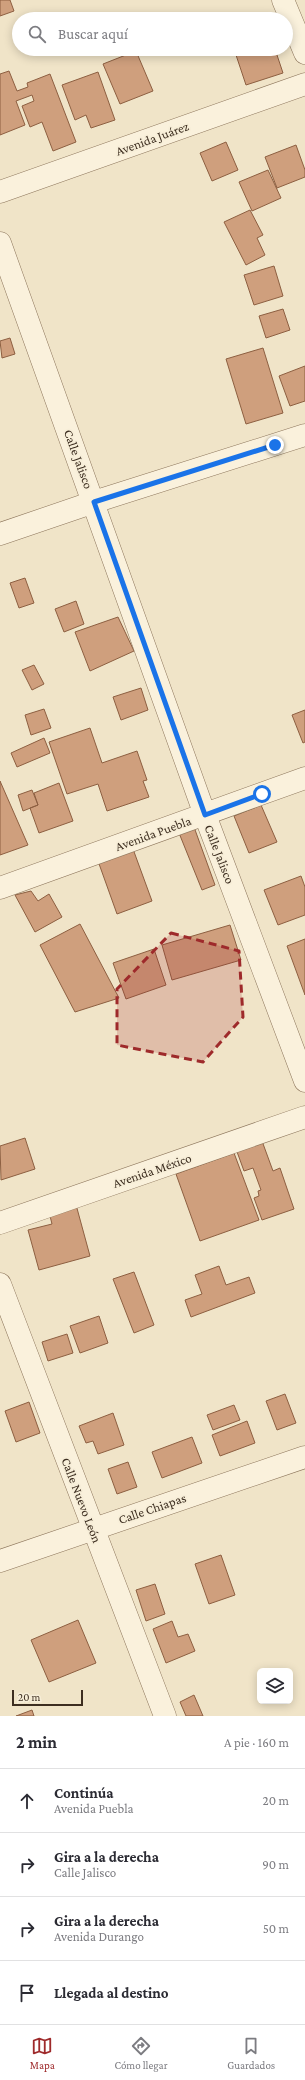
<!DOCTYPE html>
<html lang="es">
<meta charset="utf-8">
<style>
:root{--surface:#fff;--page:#f2f2f3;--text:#2b2b33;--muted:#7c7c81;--line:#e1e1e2;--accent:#9e2a2b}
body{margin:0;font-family:"Crimson Pro",serif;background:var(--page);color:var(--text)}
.controls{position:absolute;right:12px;bottom:12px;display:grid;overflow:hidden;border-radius:6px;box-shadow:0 2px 10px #0003}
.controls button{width:36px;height:36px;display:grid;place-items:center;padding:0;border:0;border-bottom:1px solid var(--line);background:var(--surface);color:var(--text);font:20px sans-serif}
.scale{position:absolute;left:12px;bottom:10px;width:71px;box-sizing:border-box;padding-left:4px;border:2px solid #3d2e20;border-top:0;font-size:11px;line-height:14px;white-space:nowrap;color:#3d2e20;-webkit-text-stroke:3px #f7eed8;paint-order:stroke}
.stop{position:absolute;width:12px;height:12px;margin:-9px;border:3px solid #1a73e8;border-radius:50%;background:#fff}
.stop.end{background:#1a73e8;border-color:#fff;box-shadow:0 1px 4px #0008}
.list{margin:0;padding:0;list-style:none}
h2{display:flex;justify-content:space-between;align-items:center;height:52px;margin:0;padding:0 16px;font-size:17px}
h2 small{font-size:13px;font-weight:400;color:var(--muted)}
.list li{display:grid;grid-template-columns:26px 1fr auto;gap:12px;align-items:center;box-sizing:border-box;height:64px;padding:0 16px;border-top:1px solid var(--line)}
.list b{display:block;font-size:15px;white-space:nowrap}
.list p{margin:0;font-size:13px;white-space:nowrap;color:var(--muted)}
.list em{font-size:13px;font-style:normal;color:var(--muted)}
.icon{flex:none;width:22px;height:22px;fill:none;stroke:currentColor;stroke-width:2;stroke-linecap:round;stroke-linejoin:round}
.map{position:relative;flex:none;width:305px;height:1716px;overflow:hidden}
.search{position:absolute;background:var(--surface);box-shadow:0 2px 10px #0003;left:12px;right:12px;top:12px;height:44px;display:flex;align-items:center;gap:10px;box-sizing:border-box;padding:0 14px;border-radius:22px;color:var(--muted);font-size:15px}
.sheet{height:308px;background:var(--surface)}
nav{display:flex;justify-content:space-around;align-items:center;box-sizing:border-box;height:56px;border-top:1px solid var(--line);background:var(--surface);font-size:11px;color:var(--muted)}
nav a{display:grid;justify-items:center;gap:2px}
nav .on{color:var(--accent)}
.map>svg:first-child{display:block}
.building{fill:#cf9f7d;stroke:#8d5f41}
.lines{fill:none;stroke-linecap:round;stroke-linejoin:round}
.minor-casing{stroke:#8d765c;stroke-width:23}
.minor{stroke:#faf1dc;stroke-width:22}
.route{stroke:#1a73e8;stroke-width:5}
.marked{fill:#9e2a2b;fill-opacity:0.2;stroke:#9e2a2b;stroke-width:3;stroke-dasharray:8 5;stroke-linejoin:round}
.labels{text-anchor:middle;stroke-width:3.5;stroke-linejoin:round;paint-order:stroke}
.street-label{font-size:13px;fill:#3d2e20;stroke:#f7eed8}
</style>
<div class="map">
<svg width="305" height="1716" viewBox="0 0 305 1716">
<rect width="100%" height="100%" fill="#f0e4c8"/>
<path class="building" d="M0,0H10L14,11L0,16Z
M234,49H275L283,73L246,85Z
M136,51L153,91L120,104L103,64Z
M9,71L17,91L28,87L27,83L50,74L76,142L53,151L42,122L30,127L22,106L34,101L32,95L16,101L25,125L0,135V74Z
M98,72L115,120L91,128L86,115L75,120L62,85Z
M226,142L238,170L212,181L200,153Z
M296,145L305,170V177L277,188L265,157Z
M268,170L281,198L252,211L239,182Z
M250,210L263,235L257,238L265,255L246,265L224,222Z
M274,266L283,296L254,305L244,275Z
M283,309L290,330L266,338L259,316Z
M10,338L15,354L2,358L0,341Z
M263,348L283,413L246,424L226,359Z
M305,366V401L290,406L279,376Z
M25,578L34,603L19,608L10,583Z
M76,601L84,624L64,632L55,609Z
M118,617L134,651L90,671L75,632Z
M34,665L44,684L32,690L22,670Z
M141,688L148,710L121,720L113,697Z
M44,709L51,728L31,735L25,715Z
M305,710V742L303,743L292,715Z
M90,728L102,763L137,751L147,780L143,781L149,797L107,811L98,784L67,794L49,742Z
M44,738L50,753L17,767L11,753Z
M0,781L28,845L0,855Z
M59,783L73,821L39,833L30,808L38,805L34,793Z
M32,790L38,805L23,811L18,795Z
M261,805L277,842L249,853L234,816Z
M194,827L215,885L202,890L179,833Z
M133,849L152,901L117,914L98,861Z
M301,876L305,887V915L278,925L264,890Z
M31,891L38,901L49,894L62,917L35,932L15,895Z
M80,924L119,998L75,1012L40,945Z
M230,925L241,960L172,980L162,945Z
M305,939V995L287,946Z
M154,949L166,985L126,999L113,963Z
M25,1138L35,1169L1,1180L0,1146Z
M262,1141L273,1171L280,1168L294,1209L262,1220L254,1198L259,1196L258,1191L261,1190L253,1168L244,1171L236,1149Z
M234,1153L259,1220L200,1241L176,1174Z
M75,1201L90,1256L39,1270L28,1230L52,1224L48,1208Z
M219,1266L226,1285L249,1277L255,1293L191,1317L185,1300L202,1294L195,1275Z
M134,1272L154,1325L134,1333L113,1279Z
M99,1316L108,1343L80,1353L70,1326Z
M67,1334L73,1353L48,1361L42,1342Z
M285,1394L296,1423L277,1430L266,1401Z
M29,1402L40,1433L16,1442L5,1411Z
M234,1405L240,1420L213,1430L207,1415Z
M113,1413L124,1445L98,1454L93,1441L86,1443L79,1426Z
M247,1421L255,1443L220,1456L212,1435Z
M192,1437L202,1463L162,1478L152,1452Z
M128,1462L137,1487L117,1494L108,1469Z
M221,1555L235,1595L209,1604L195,1564Z
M155,1584L165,1614L146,1621L136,1590Z
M78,1620L96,1663L49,1682L31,1640Z
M172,1621L178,1637L188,1634L195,1651L166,1663L153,1629Z
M194,1695L203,1716H186L180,1702Z
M32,1710L34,1716H16Z"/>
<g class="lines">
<defs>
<path id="minor" d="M283,0L305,53
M0,192L305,84
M0,243L205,815L305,1081
M0,534L94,502L305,435
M0,888L305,778
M0,1223L305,1117
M0,1284L165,1716
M0,1561L305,1457"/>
</defs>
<use href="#minor" class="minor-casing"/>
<use href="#minor" class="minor"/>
</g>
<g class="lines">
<path class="route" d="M262,794L205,815L94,502L275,445"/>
</g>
<path class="marked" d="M171,933L239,951L243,1017L203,1062L117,1045V989Z"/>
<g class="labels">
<g class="street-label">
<text transform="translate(152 138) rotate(-20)" y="5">Avenida Juárez</text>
<text transform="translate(79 459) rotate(70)" y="5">Calle Jalisco</text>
<text transform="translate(153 833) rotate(-20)" y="5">Avenida Puebla</text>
<text transform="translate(220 854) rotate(69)" y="5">Calle Jalisco</text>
<text transform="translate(152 1170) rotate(-19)" y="5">Avenida México</text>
<text transform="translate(82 1500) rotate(69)" y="5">Calle Nuevo León</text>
<text transform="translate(152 1508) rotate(-19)" y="5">Calle Chiapas</text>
</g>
</g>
</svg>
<div class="controls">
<button><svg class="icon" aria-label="layers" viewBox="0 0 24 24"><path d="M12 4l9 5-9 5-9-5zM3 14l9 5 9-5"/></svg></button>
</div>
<div class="scale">20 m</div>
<div class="stop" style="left:262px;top:794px"></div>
<div class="stop end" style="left:275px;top:445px"></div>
<div class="search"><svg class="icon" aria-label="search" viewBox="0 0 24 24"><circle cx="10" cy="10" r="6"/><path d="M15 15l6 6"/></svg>Buscar aquí</div>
</div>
<section class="sheet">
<h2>2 min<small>A pie · 160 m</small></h2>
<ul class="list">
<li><svg class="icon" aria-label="ahead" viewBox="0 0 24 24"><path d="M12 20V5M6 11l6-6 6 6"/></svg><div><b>Continúa</b><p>Avenida Puebla</p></div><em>20 m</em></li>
<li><svg class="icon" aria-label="right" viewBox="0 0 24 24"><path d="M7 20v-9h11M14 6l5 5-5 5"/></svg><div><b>Gira a la derecha</b><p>Calle Jalisco</p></div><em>90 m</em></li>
<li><svg class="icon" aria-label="right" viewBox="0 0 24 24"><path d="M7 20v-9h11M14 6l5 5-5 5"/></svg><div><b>Gira a la derecha</b><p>Avenida Durango</p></div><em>50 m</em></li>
<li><svg class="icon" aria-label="arrive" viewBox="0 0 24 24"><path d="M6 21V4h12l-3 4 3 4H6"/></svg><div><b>Llegada al destino</b></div></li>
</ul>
</section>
<nav>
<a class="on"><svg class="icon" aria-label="map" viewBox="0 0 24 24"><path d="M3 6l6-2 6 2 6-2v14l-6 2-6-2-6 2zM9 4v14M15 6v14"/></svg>Mapa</a>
<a><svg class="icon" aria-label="directions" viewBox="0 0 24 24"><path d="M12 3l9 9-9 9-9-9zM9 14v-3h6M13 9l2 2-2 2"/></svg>Cómo llegar</a>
<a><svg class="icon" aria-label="saved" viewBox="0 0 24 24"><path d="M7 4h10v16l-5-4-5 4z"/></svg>Guardados</a>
</nav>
